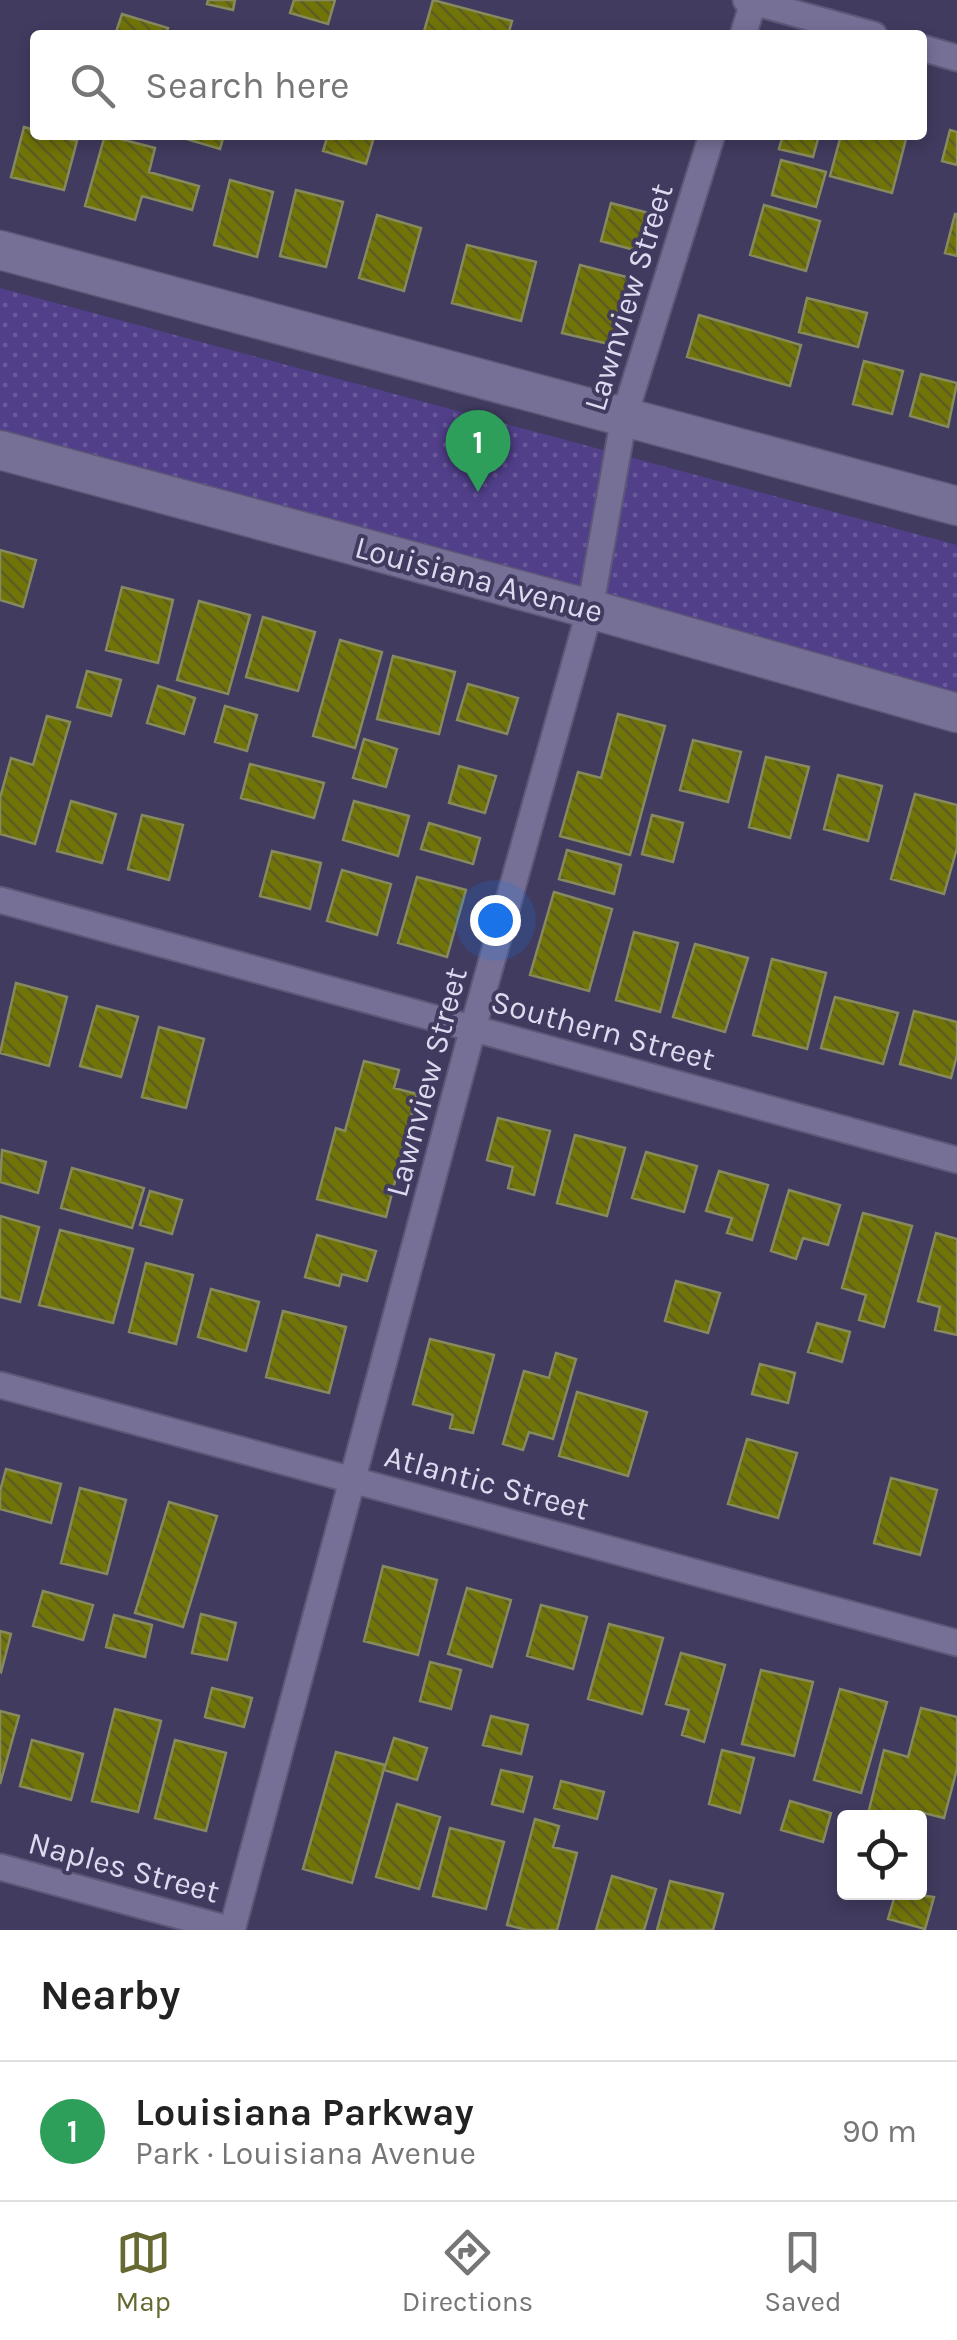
<!DOCTYPE html>
<meta charset="utf-8">
<style>
:root{--surface:#fff;--page:#f2f2f2;--text:#222;--muted:#767676;--line:#e0e0e0;--accent:#676932}
body{margin:0;font-family:Karla,sans-serif;background:var(--page);color:var(--text)}
.controls{position:absolute;right:30px;bottom:30px;display:grid;overflow:hidden;border-radius:10px;box-shadow:0 5px 15px #0003}
.controls button{width:90px;height:90px;display:grid;place-items:center;padding:0;border:0;border-bottom:2px solid var(--line);background:var(--surface);color:var(--text);font:50px sans-serif}
.you{position:absolute;left:495px;top:920px;width:35px;height:35px;margin:-25px;border:8px solid #fff;border-radius:50%;background:#1a73e8;box-shadow:0 0 0 15px #1a73e833}
.badge{display:grid;place-items:center;width:65px;height:65px;border-radius:50%;background:var(--accent);color:#fff;font-size:32px;font-weight:700}
.pin{position:absolute;translate:-50% -82px;filter:drop-shadow(0 2px 5px #0008)}
.pin::after{content:'';position:absolute;top:52px;width:35px;height:30px;background:inherit;clip-path:polygon(0 0,100% 0,50% 100%)}
.list{margin:0;padding:0;list-style:none}
h2{display:flex;justify-content:space-between;align-items:center;height:130px;margin:0;padding:0 40px;font-size:42px}
h2 small{font-size:32px;font-weight:400;color:var(--muted)}
.list li{display:grid;grid-template-columns:65px 1fr auto;gap:30px;align-items:center;box-sizing:border-box;height:140px;padding:0 40px;border-top:2px solid var(--line)}
.list b{display:block;font-size:38px;white-space:nowrap}
.list p{margin:0;font-size:32px;white-space:nowrap;color:var(--muted)}
.list em{font-size:32px;font-style:normal;color:var(--muted)}
.icon{flex:none;width:55px;height:55px;fill:none;stroke:currentColor;stroke-width:2;stroke-linecap:round;stroke-linejoin:round}
.map{position:relative;flex:none;width:957px;height:1930px;overflow:hidden}
.search{position:absolute;background:var(--surface);box-shadow:0 5px 15px #0003;left:30px;right:30px;top:30px;height:110px;display:flex;align-items:center;gap:25px;box-sizing:border-box;padding:0 35px;border-radius:10px;color:var(--muted);font-size:38px}
.sheet{height:270px;background:var(--surface)}
nav{display:flex;justify-content:space-around;align-items:center;box-sizing:border-box;height:140px;border-top:2px solid var(--line);background:var(--surface);font-size:28px;color:var(--muted)}
nav a{display:grid;justify-items:center;gap:5px}
nav .on{color:var(--accent)}
.map>svg:first-child{display:block}
.park{fill:url(#park-dots)}
.building{fill:url(#building-back-hatch);stroke:#878a5f;stroke-width:2.5}
.lines{fill:none;stroke-linecap:round;stroke-linejoin:round}
.street-casing{stroke:#5e5877;stroke-width:29}
.secondary-casing{stroke:#5e5877;stroke-width:41}
.street{stroke:#767097;stroke-width:25}
.secondary{stroke:#767097;stroke-width:38}
.labels{text-anchor:middle;stroke-width:8;stroke-linejoin:round;paint-order:stroke}
.street-label{font-size:32px;fill:#dddaf0;stroke:#413b5f}
</style>
<div class="map">
<svg width="957" height="1930" viewBox="0 0 957 1930">
<defs>
<pattern id="park-dots" width="8" height="8" patternUnits="userSpaceOnUse" patternTransform="scale(2.5)"><rect width="8" height="8" fill="#513f8a"/><path d="M2 2h.1M6 6h.1" fill="none" stroke="#6a5a9b" stroke-width="1.8" stroke-linecap="round"/></pattern>
<pattern id="building-back-hatch" width="6" height="6" patternUnits="userSpaceOnUse" patternTransform="scale(2.5)"><rect width="6" height="6" fill="#717407"/><path d="M-1 5l2 2M0 0l6 6M5-1l2 2" fill="none" stroke="#5c5d24"/></pattern>
</defs>
<rect width="100%" height="100%" fill="#413b5f"/>
<path class="park" d="M0,288L957,545V697L0,439Z"/>
<path class="building" d="M208,0H235L233,10L207,4Z
M294,0H335L328,24L290,13Z
M433,0L512,21L508,35H423Z
M122,14L168,28L166,35H115Z
M24,127L35,130V135H55L77,141L64,190L11,177Z
M950,130L957,132V165L942,161Z
M105,135L155,148L149,172L199,186L192,210L142,196L135,220L85,206Z
M187,135H224L220,149L186,139Z
M328,135L374,137L366,164L323,151Z
M783,135H819L813,157L779,149Z
M841,135H907L892,193L830,176Z
M781,160L826,172L816,207L772,195Z
M230,180L273,192L257,257L214,245Z
M296,190L343,202L326,267L280,256Z
M611,203L652,214L642,252L601,241Z
M764,205L820,221L806,271L750,255Z
M955,214H957V256L945,253Z
M377,215L421,228L404,291L359,278Z
M467,245L536,262L521,321L452,303Z
M580,265L630,278L613,345L562,333Z
M807,298L867,313L858,347L799,332Z
M699,315L801,345L790,386L687,357Z
M864,361L903,371L892,414L853,404Z
M921,374L957,383L948,427L910,416Z
M0,550L36,560L23,607L0,600Z
M122,587L173,600L158,663L106,650Z
M199,601L250,615L228,694L177,680Z
M263,617L315,632L298,691L246,677Z
M340,640L382,652L355,748L313,736Z
M393,656L455,672L439,734L377,719Z
M87,671L121,680L111,716L77,707Z
M468,684L518,698L507,734L457,720Z
M158,686L195,698L184,734L147,723Z
M225,706L257,715L247,751L215,742Z
M618,714L665,726L630,855L560,836L578,772L601,778Z
M47,716L70,722L35,844L0,834V798L11,758L33,765Z
M364,739L397,749L386,787L353,778Z
M693,740L741,752L728,802L680,790Z
M766,757L809,767L790,838L749,827Z
M250,764L324,783L314,818L241,798Z
M459,766L496,776L485,813L449,803Z
M838,775L882,786L868,841L824,829Z
M915,794L957,805V848L944,894L891,879Z
M71,801L116,814L102,863L57,851Z
M354,801L409,816L398,856L343,840Z
M142,815L183,825L169,880L128,869Z
M652,815L683,823L673,862L642,854Z
M429,823L480,838L473,864L421,849Z
M567,850L621,865L614,894L559,879Z
M272,851L321,863L310,909L260,896Z
M342,870L391,884L377,935L327,921Z
M417,877L466,890L447,957L398,943Z
M554,892L612,909L589,991L530,975Z
M634,932L678,943L660,1012L616,1000Z
M695,944L748,958L725,1032L673,1017Z
M772,959L826,973L807,1049L753,1035Z
M16,983L67,997L49,1066L0,1053Z
M835,997L898,1013L883,1064L821,1048Z
M97,1006L138,1017L121,1077L80,1066Z
M914,1011L957,1022V1055L951,1078L900,1064Z
M159,1027L204,1039L186,1108L142,1097Z
M364,1061L399,1070L394,1088L417,1094L386,1217L317,1199L336,1128L345,1131Z
M498,1118L550,1131L534,1195L508,1188L513,1167L487,1160Z
M575,1135L625,1148L607,1216L557,1203Z
M2,1150L46,1162L38,1193L0,1182Z
M646,1152L697,1166L684,1212L632,1198Z
M72,1168L144,1188L132,1228L61,1208Z
M719,1171L768,1185L752,1240L727,1233L732,1218L706,1211Z
M789,1190L840,1205L828,1245L803,1238L796,1259L771,1251Z
M150,1191L182,1200L172,1234L140,1225Z
M863,1213L912,1226L884,1327L859,1320L866,1295L842,1288Z
M0,1216L39,1227L20,1302L0,1297Z
M60,1230L133,1249L113,1323L39,1305Z
M936,1233L957,1239V1335L935,1330L940,1307L918,1301Z
M317,1235L376,1251L367,1281L342,1274L339,1286L305,1277Z
M146,1263L193,1275L176,1344L129,1332Z
M676,1281L720,1293L708,1333L665,1321Z
M211,1289L259,1302L246,1351L198,1337Z
M283,1311L346,1327L329,1393L266,1377Z
M817,1323L850,1332L842,1362L808,1352Z
M430,1339L494,1355L473,1433L450,1428L453,1415L413,1404Z
M556,1353L576,1359L553,1439L529,1432L523,1450L503,1444L524,1371L549,1378Z
M760,1364L795,1373L788,1403L752,1394Z
M577,1392L647,1412L628,1476L559,1456Z
M747,1439L797,1453L778,1518L728,1504Z
M6,1469L61,1484L51,1523L0,1509V1491Z
M891,1478L937,1490L920,1555L874,1543Z
M80,1488L126,1500L107,1574L61,1563Z
M169,1502L217,1516L183,1627L135,1613Z
M383,1566L437,1580L418,1655L364,1641Z
M467,1588L511,1600L492,1667L448,1654Z
M43,1591L93,1605L83,1640L33,1626Z
M541,1605L587,1617L573,1669L527,1656Z
M201,1614L236,1623L227,1660L192,1653Z
M114,1615L152,1625L145,1657L106,1647Z
M609,1624L663,1638L642,1714L588,1699Z
M0,1631L11,1634L1,1672L0,1671Z
M681,1653L725,1665L704,1742L682,1735L689,1710L666,1704Z
M430,1662L461,1670L451,1709L420,1701Z
M761,1670L813,1682L794,1756L742,1744Z
M212,1688L252,1698L244,1727L205,1717Z
M840,1689L887,1702L861,1793L814,1780Z
M921,1708L957,1717V1769L944,1818L920,1812L919,1818H867L884,1750L908,1757Z
M115,1709L161,1721L138,1812L92,1801Z
M0,1711L19,1716L0,1784Z
M491,1716L528,1725L521,1754L483,1745Z
M394,1738L427,1748L417,1780L384,1770Z
M32,1740L83,1754L71,1800L20,1786Z
M175,1740L226,1753L206,1831L155,1818Z
M722,1750L754,1758L740,1813L709,1804Z
M336,1752L385,1765L352,1883L303,1869Z
M501,1770L532,1777L523,1812L492,1804Z
M561,1781L604,1792L597,1819L554,1808Z
M790,1801L831,1813L823,1842L781,1830Z
M397,1804L440,1817L419,1889L376,1877Z
M535,1819L559,1826L553,1847L577,1853L557,1930H527L507,1925Z
M450,1828L504,1842L486,1909L433,1896Z
M612,1876L656,1889L644,1930H596Z
M670,1881L723,1894L713,1930H657Z
M896,1892L934,1897L925,1929L888,1919Z"/>
<g class="lines">
<defs>
<path id="street" d="M746,0L874,35
M743,35L754,0
M922,48L957,58
M0,900L957,1160
M0,1385L957,1643
M0,1867L232,1930
M232,1930L473,1028L590,609L624,417L712,135"/>
<path id="secondary" d="M0,250L957,506
M0,450L590,609L957,713"/>
</defs>
<use href="#street" class="street-casing"/>
<use href="#secondary" class="secondary-casing"/>
<use href="#street" class="street"/>
<use href="#secondary" class="secondary"/>
</g>
<g class="labels">
<g class="street-label">
<text transform="translate(628 297) rotate(-73)" y="11">Lawnview Street</text>
<text transform="translate(479 579) rotate(15)" y="11">Louisiana Avenue</text>
<text transform="translate(603 1030) rotate(15)" y="11">Southern Street</text>
<text transform="translate(426 1082) rotate(-75)" y="11">Lawnview Street</text>
<text transform="translate(487 1482) rotate(15)" y="11">Atlantic Street</text>
<text transform="translate(124 1867) rotate(15)" y="11">Naples Street</text>
</g>
</g>
</svg>
<div class="controls">
<button><svg class="icon" aria-label="locate" viewBox="0 0 24 24"><circle cx="12" cy="12" r="6"/><path d="M12 2v4M12 18v4M2 12h4M18 12h4"/></svg></button>
</div>
<div class="you"></div>
<div class="pin badge" style="left:478px;top:492px;background:#2e9e5b">1</div>
<div class="search"><svg class="icon" aria-label="search" viewBox="0 0 24 24"><circle cx="10" cy="10" r="6"/><path d="M15 15l6 6"/></svg>Search here</div>
</div>
<section class="sheet">
<h2>Nearby<small></small></h2>
<ul class="list">
<li><span class="badge" style="background:#2e9e5b">1</span><div><b>Louisiana Parkway</b><p>Park · Louisiana Avenue</p></div><em>90 m</em></li>
</ul>
</section>
<nav>
<a class="on"><svg class="icon" aria-label="map" viewBox="0 0 24 24"><path d="M3 6l6-2 6 2 6-2v14l-6 2-6-2-6 2zM9 4v14M15 6v14"/></svg>Map</a>
<a><svg class="icon" aria-label="directions" viewBox="0 0 24 24"><path d="M12 3l9 9-9 9-9-9zM9 14v-3h6M13 9l2 2-2 2"/></svg>Directions</a>
<a><svg class="icon" aria-label="saved" viewBox="0 0 24 24"><path d="M7 4h10v16l-5-4-5 4z"/></svg>Saved</a>
</nav>
